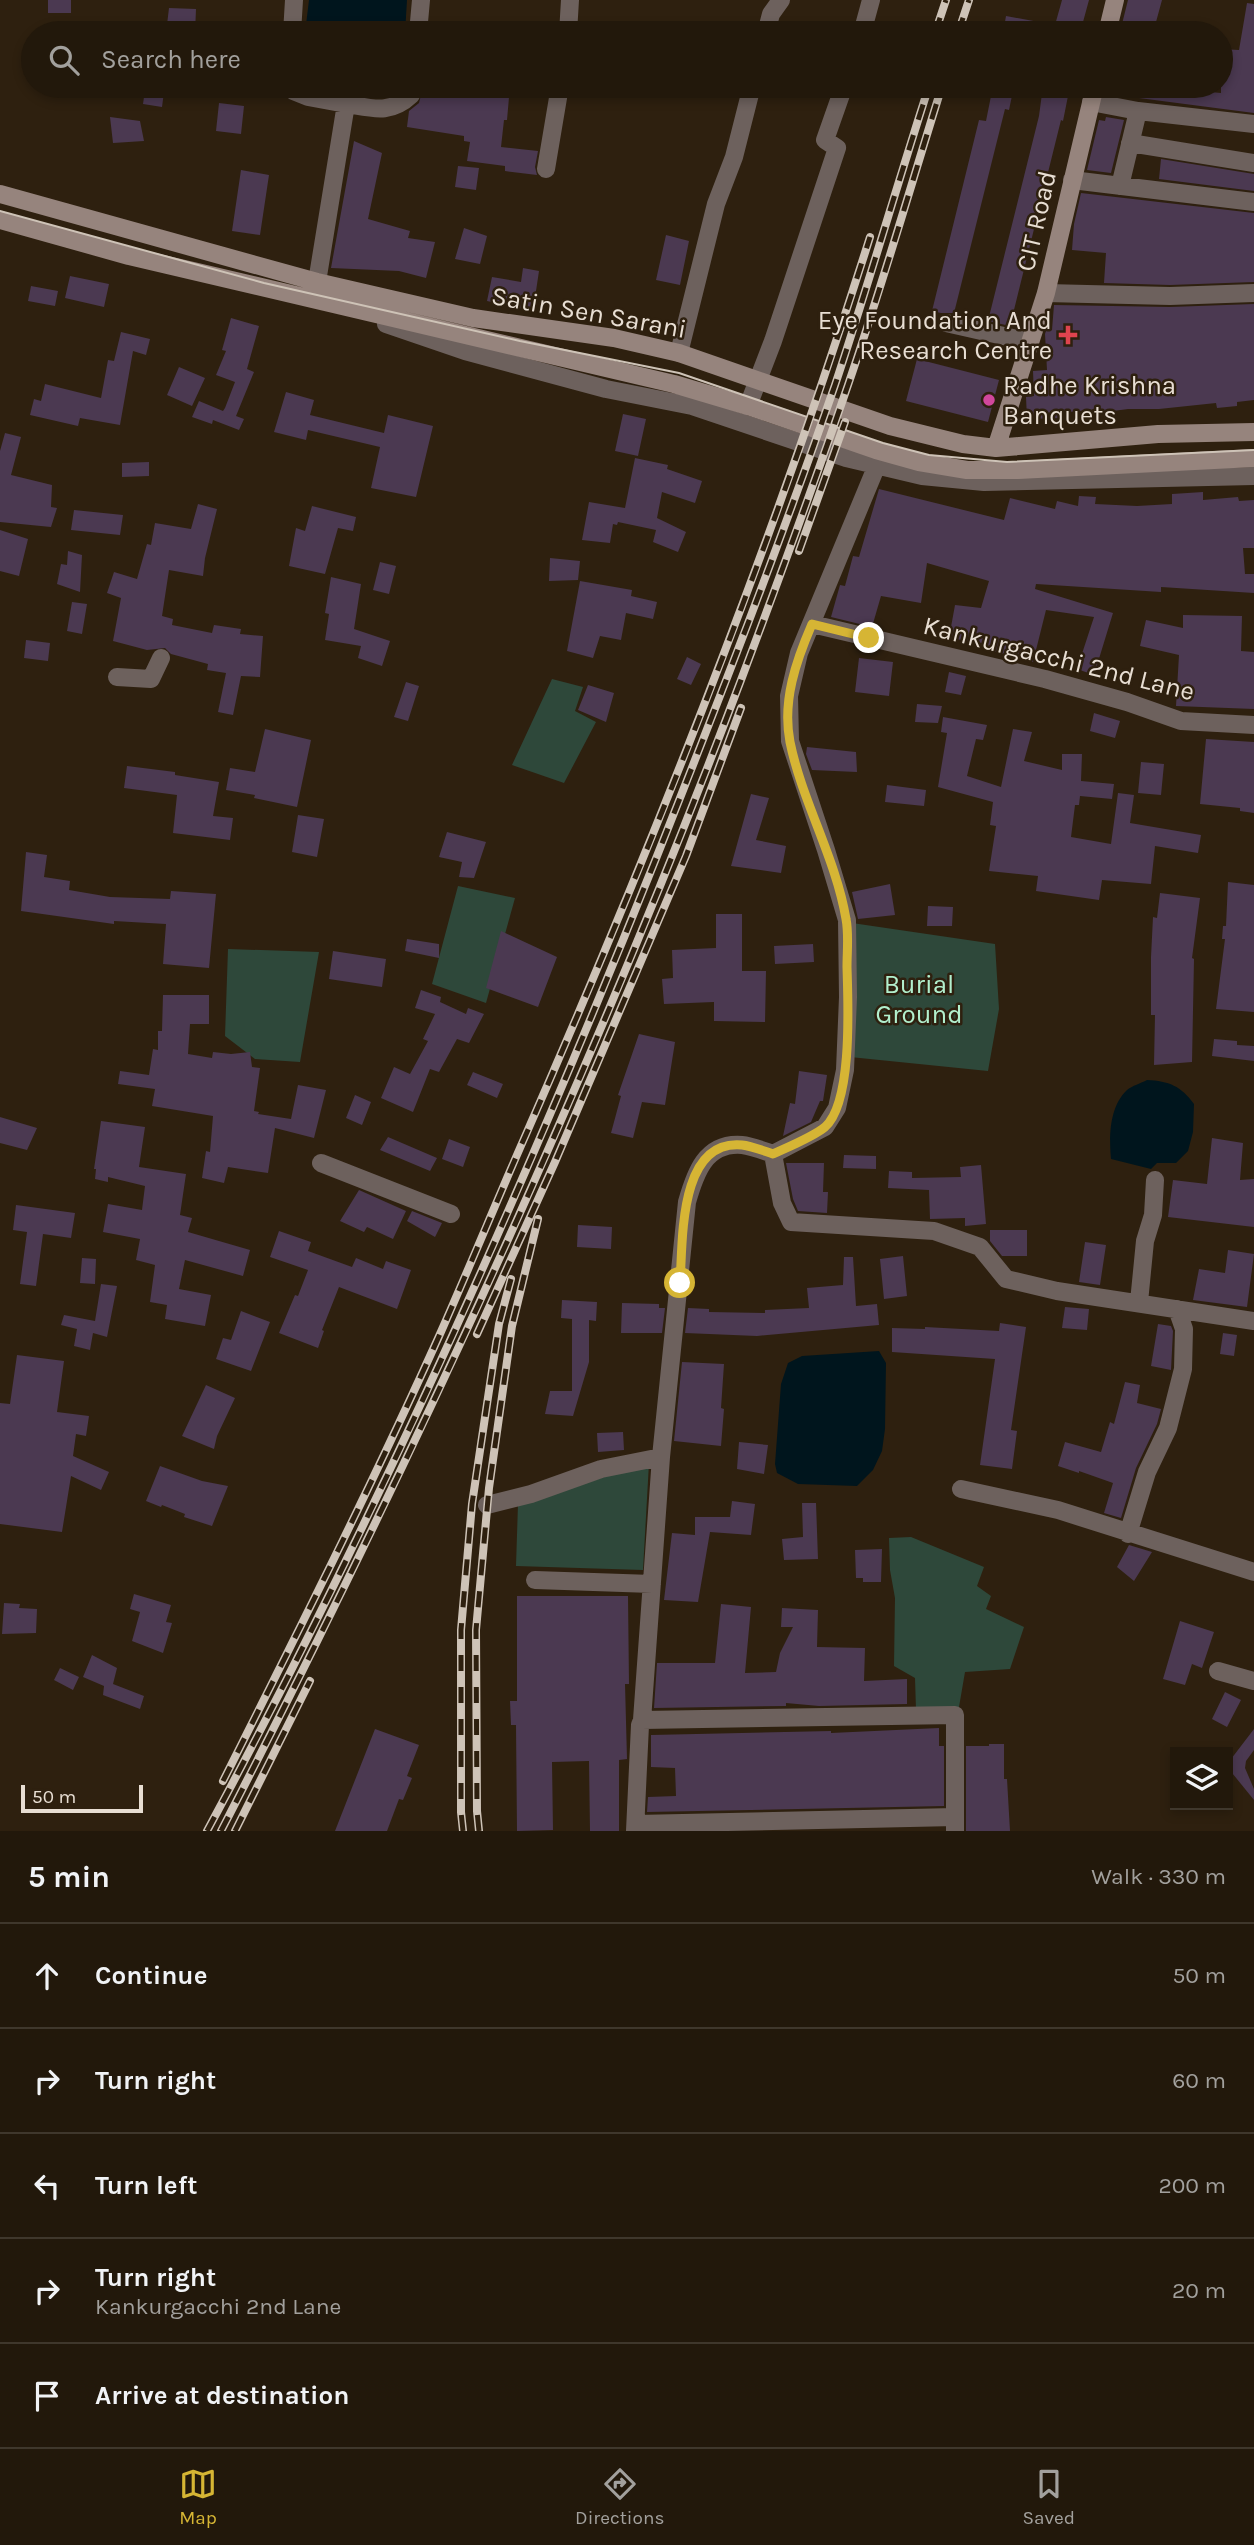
<!DOCTYPE html>
<meta charset="utf-8">
<style>
:root{--surface:#22180b;--page:#2a2114;--text:#f1f3f6;--muted:#a2a09d;--line:#3f372c;--accent:#d6b534}
body{margin:0;font-family:Karla,sans-serif;background:var(--page);color:var(--text)}
.controls{position:absolute;right:21px;bottom:21px;display:grid;overflow:hidden;border-radius:0px;box-shadow:0 4px 10px #0003}
.controls button{width:63px;height:63px;display:grid;place-items:center;padding:0;border:0;border-bottom:2px solid var(--line);background:var(--surface);color:var(--text);font:35px sans-serif}
.scale{position:absolute;left:21px;bottom:18px;width:122px;box-sizing:border-box;padding-left:7px;border:4px solid #e8ded3;border-top:0;font-size:19px;line-height:24px;white-space:nowrap;color:#e8ded3;-webkit-text-stroke:5px #2e200f;paint-order:stroke}
.stop{position:absolute;width:21px;height:21px;margin:-16px;border:5px solid #d6b534;border-radius:50%;background:#fff}
.stop.end{background:#d6b534;border-color:#fff;box-shadow:0 2px 7px #0008}
.list{margin:0;padding:0;list-style:none}
h2{display:flex;justify-content:space-between;align-items:center;height:91px;margin:0;padding:0 28px;font-size:30px}
h2 small{font-size:23px;font-weight:400;color:var(--muted)}
.list li{display:grid;grid-template-columns:46px 1fr auto;gap:21px;align-items:center;box-sizing:border-box;height:105px;padding:0 28px;border-top:2px solid var(--line)}
.list b{display:block;font-size:26px;white-space:nowrap}
.list p{margin:0;font-size:23px;white-space:nowrap;color:var(--muted)}
.list em{font-size:23px;font-style:normal;color:var(--muted)}
.icon{flex:none;width:38px;height:38px;fill:none;stroke:currentColor;stroke-width:2;stroke-linecap:round;stroke-linejoin:round}
.map{position:relative;flex:none;width:1254px;height:1831px;overflow:hidden}
.search{position:absolute;background:var(--surface);box-shadow:0 4px 10px #0003;left:21px;right:21px;top:21px;height:77px;display:flex;align-items:center;gap:18px;box-sizing:border-box;padding:0 24px;border-radius:38px;color:var(--muted);font-size:26px}
.sheet{height:616px;background:var(--surface)}
nav{display:flex;justify-content:space-around;align-items:center;box-sizing:border-box;height:98px;border-top:2px solid var(--line);background:var(--surface);font-size:19px;color:var(--muted)}
nav a{display:grid;justify-items:center;gap:4px}
nav .on{color:var(--accent)}
.map>svg:first-child{display:block}
.green{fill:#2e483a}
.water{fill:#00151d}
.building{fill:#4b3951}
.lines{fill:none;stroke-linecap:round;stroke-linejoin:round}
.street{stroke:#6d615d;stroke-width:18}
.secondary{stroke:#96847d;stroke-width:18}
.tram{stroke:#cec3b7;stroke-width:2}
.rail-casing{stroke:#cec3b7;stroke-width:8}
.rail{stroke:#2e200f;stroke-width:5;stroke-dasharray:16;stroke-linecap:butt}
.route{stroke:#d6b534;stroke-width:9}
.health-dot{fill:#e0444e;stroke:#2e200f;stroke-width:2.5}
.hotel-dot{fill:#d1479c;stroke:#2e200f;stroke-width:2.5}
.labels{text-anchor:middle;stroke-width:5;stroke-linejoin:round;paint-order:stroke}
.street-label{font-size:26px;fill:#e8ded3;stroke:#2e200f}
.poi-label{font-size:26px;fill:#e8ded3;stroke:#2e200f;text-anchor:end}
.park-label{font-size:26px;fill:#b2f0ce;stroke:#2e200f}
</style>
<div class="map">
<svg width="1254" height="1831" viewBox="0 0 1254 1831">
<rect width="100%" height="100%" fill="#2e200f"/>
<path class="green" d="M552,679L583,687L575,711L596,722L564,783L512,765Z
M458,886L515,898L486,1003L432,984Z
M852,923L995,944L999,1009L988,1071L850,1057Z
M228,949L319,952L300,1062L255,1059L225,1036Z
M649,1463L643,1570L516,1566L518,1504Z
M911,1537L984,1567L977,1586L991,1596L986,1609L1024,1627L1010,1669L965,1672L959,1707L916,1710L915,1678L894,1666L895,1598L890,1570L889,1538Z"/>
<path class="water" d="M309,0H407L405,33H305Z
M1147,1080C1169,1081 1181,1086 1194,1104L1193,1132L1188,1151L1176,1163H1157L1151,1169L1111,1159C1109,1137 1109,1107 1127,1090C1132,1086 1141,1083 1147,1080Z
M879,1351L886,1363L885,1429L882,1451L873,1470L857,1486L798,1484L777,1473L775,1464L781,1384L788,1363L802,1356Z"/>
<path class="building" d="M48,0H71V13H48Z
M1062,0H1089L1080,33H1003L1006,16L1055,25Z
M1128,0H1162L1153,33H1141L1121,28Z
M1247,3L1254,4V113L1116,95L1117,86H1162L1190,89L1195,86L1199,91L1221,93V49L1239,50Z
M169,8L196,9L195,33H166Z
M460,86H510L507,120H504L501,147L538,151L535,167L537,175L505,171V166L467,161L470,142L464,141V136L407,127L409,111L419,103L423,87L459,92Z
M993,86H1014L1009,110L1005,109L954,313H941L932,311L979,120L986,121Z
M1043,86H1070L1063,121L1061,120L1010,326L988,321L1039,116Z
M145,90L164,92L162,107L143,104Z
M219,103L244,106L241,134L216,131Z
M110,117L140,121L144,141L113,143Z
M1106,117L1124,120L1111,173L1087,170L1099,120L1105,121Z
M354,141L382,153L368,219L410,231L408,238L435,242L426,278L399,271L331,268Z
M1161,159L1254,174V191L1159,179Z
M458,166L479,168L476,190L455,187Z
M241,170L269,175L260,235L232,231Z
M1081,193L1254,213V282L1170,285L1104,283L1106,253L1072,250L1074,224Z
M464,228L487,236L480,264L455,259Z
M666,235L689,241L680,285L656,280Z
M523,268L539,271L533,311L487,301L492,277L521,282Z
M70,276L109,284L104,307L65,298Z
M31,286L58,291L55,306L28,301Z
M1254,304V400L1237,402V406L1217,408L1216,403L1159,409H1128L1098,413V409L1060,413V418L1027,419L1026,397L1034,396L1033,371L1047,370L1045,334L1046,331L1052,330L1054,305L1170,307Z
M231,318L259,326L247,369L254,372L236,416L244,419L239,430L213,420L212,424L192,417L199,401L223,411L225,408L235,382L216,375L226,351L222,350Z
M121,332L150,339L146,355L133,351L120,425L80,418L78,426L30,415L34,399L41,401L45,384L101,398L108,360L114,361Z
M917,359L999,380L988,422L906,401Z
M179,367L205,378L192,406L167,395Z
M286,392L314,400L310,415L384,433L388,415L433,426L416,497L371,488L380,447L308,430L306,440L274,432Z
M623,414L646,419L638,456L615,451Z
M5,433L21,437L11,475L52,485L51,507L57,508L51,527L0,522V451Z
M635,458L668,465L667,469L702,481L695,503L662,492L657,518L686,532L678,552L653,542L656,530L618,522L617,525L613,524L610,543L582,540L589,502L625,508Z
M149,462V476L122,477V463Z
M879,489L1004,520L1010,498L1055,509L1057,501L1078,506L1079,496L1096,497L1095,504L1137,506L1172,504V494L1203,492V500L1238,497L1239,501L1254,500V548H1243L1245,574H1254V593L1161,587V592L1036,584L1035,589L1113,613L1094,675L1077,669L1094,617L1046,610L1033,662L981,648L982,643L949,638L955,605L981,608L989,581L927,563L921,603L881,596L872,627L831,617L840,585L845,586L853,556L859,557Z
M198,504L217,509L205,558L203,576L169,570L162,616L173,619L172,625L212,633L214,625L241,629L240,634L263,636L260,677L241,676L233,715L218,712L226,673L207,670L208,664L171,654L165,648L147,650L113,641L121,598L107,593L114,572L137,579L147,544L151,545L155,523L191,529Z
M312,506L356,517L353,531L338,528L325,574L289,566L296,528L305,531Z
M74,510L123,515L120,535L71,530Z
M0,530L28,539L19,576L0,571Z
M68,551L82,555L80,592L57,584L61,564L67,565Z
M550,558L580,561L578,580L549,581Z
M380,562L396,566L389,594L373,590Z
M331,577L361,584L354,629L390,641L382,666L358,658L361,646L325,640L329,614L325,613Z
M580,581L632,590L631,596L657,602L653,619L626,613L621,640L600,636L593,658L567,651Z
M72,602L87,604L82,634L67,631Z
M1183,615L1242,616L1241,651L1254,652V709L1176,706L1179,655L1140,646L1146,620L1183,628Z
M26,640L50,643L48,661L24,658Z
M687,657L701,664L691,685L677,679Z
M859,658L893,662L889,696L855,692Z
M949,672L966,676L961,695L945,692Z
M406,682L419,686L408,721L394,717Z
M588,685L614,693L606,722L578,710Z
M917,704L942,706L938,723L915,722Z
M1094,713L1120,721L1115,738L1090,731Z
M943,717L987,725L983,740L976,739L967,776L1001,787L1013,729L1032,732L1024,761L1062,770V754H1082L1081,781L1114,784L1112,799L1080,796L1079,805H1075L1071,837L1111,844L1118,793L1134,795L1130,823L1201,835L1198,853L1155,846L1151,884L1102,880L1099,900L1036,891L1038,876L989,871L996,826L990,825L993,802L938,787L947,733L941,732Z
M265,729L311,740L297,807L254,798L255,795L226,790L230,768L255,772Z
M1206,739L1254,742V813L1240,811V808L1200,804Z
M807,747L856,752L857,772L812,770L806,754Z
M1141,762L1164,764L1161,795L1138,793Z
M127,766L175,772V775L219,782L213,816L233,818L230,840L173,833L177,795L124,788Z
M887,785L926,790L924,806L885,802Z
M751,794L769,798L756,840L786,846L781,873L731,866Z
M298,815L324,819L317,857L292,852Z
M447,832L486,842L474,878L459,877L462,862L439,857Z
M26,852L47,855L44,877L70,881L69,890L110,897L170,899L171,891L216,894L209,968L163,964L166,924L114,921V924L21,911Z
M1228,882L1254,885V1012L1216,1009L1225,939H1222L1223,926H1226Z
M890,884L895,915L858,919L852,892Z
M1160,893L1200,898L1192,958L1194,959L1192,1062L1154,1065L1155,1015H1151V957L1153,917L1157,918Z
M928,906L953,907L952,926H927Z
M716,914H742V971H766L765,1022L714,1021V1002L664,1004L662,979L673,978L672,950L716,948Z
M501,931L557,957L538,1007L486,988Z
M407,939L439,944V958L405,951Z
M813,944L814,962L775,964L774,946Z
M333,951L386,959L382,987L329,979Z
M421,990L441,997L440,1002L466,1014L468,1008L484,1014L469,1043L457,1039L439,1072L430,1069L413,1112L381,1098L394,1067L410,1074L428,1041L423,1039L435,1014L415,1008Z
M163,995H209V1024H190L188,1054L212,1058L213,1052L231,1054L250,1052L252,1067L260,1068L254,1111L259,1112L258,1114L291,1119L298,1085L326,1090L314,1138L275,1128L268,1173L228,1167L224,1183L202,1178L206,1151L210,1152L213,1116L152,1106L155,1089L118,1084L120,1071L149,1075L153,1049L158,1050V1031H162Z
M639,1034L675,1042L665,1105L642,1102L633,1138L611,1133L621,1096L618,1095Z
M1214,1039L1237,1041V1045L1254,1046V1061L1212,1056Z
M799,1071L827,1075L823,1101H820L811,1122L783,1136L790,1103L795,1104Z
M473,1072L503,1084L497,1098L467,1085Z
M355,1095L371,1102L362,1125L346,1118Z
M0,1117L37,1128L27,1150L0,1143Z
M101,1121L145,1127L139,1167L186,1174L180,1215L192,1218L188,1232L250,1250L243,1276L185,1260L179,1289L211,1295L205,1326L165,1319L167,1305L150,1302L155,1265L136,1260L140,1239L103,1232L108,1204L142,1210L145,1186L108,1177V1182L95,1179L96,1169H94Z
M388,1137L437,1158L430,1171L380,1150Z
M1212,1138L1243,1143L1240,1180L1254,1179V1227L1168,1217L1173,1180L1207,1184Z
M449,1139L470,1147L463,1167L442,1159Z
M844,1155L876,1156V1169L843,1168Z
M786,1163H824L823,1192H828L827,1213L798,1211L793,1199Z
M981,1165L986,1224L965,1226V1218L930,1219L929,1190L888,1188L889,1171L912,1172V1178L961,1177L960,1167Z
M359,1190L406,1211L393,1239L367,1227L364,1232L340,1221Z
M16,1205L75,1213L71,1238L43,1234L36,1286L20,1284L27,1232L13,1230Z
M412,1211L442,1223L435,1237L407,1221Z
M578,1225L612,1227L611,1249L577,1247Z
M990,1230H1027V1256H1002L990,1241Z
M279,1231L311,1242L308,1251L352,1267L356,1258L383,1269L386,1261L411,1270L397,1309L339,1287L322,1330L324,1331L318,1348L279,1333L295,1295L298,1296L308,1270L270,1257Z
M1085,1242L1106,1245L1100,1285L1079,1282Z
M1228,1250L1254,1254L1247,1307L1193,1300L1199,1269L1225,1273Z
M903,1256L907,1296L884,1299L880,1259Z
M844,1257H853L856,1306L877,1304L879,1325L757,1336L685,1333L688,1308L709,1309V1312L765,1313V1310L809,1308L807,1288L843,1285Z
M82,1258L96,1259L95,1284L80,1283Z
M101,1284L117,1286L107,1337L93,1333L90,1350L74,1346L77,1329L61,1325L64,1315L95,1321Z
M562,1300L597,1302L596,1321L589,1320V1362L573,1416L545,1414L550,1391H572V1319L561,1318Z
M622,1303L659,1304V1308H665L662,1333H621Z
M1065,1307L1089,1309L1087,1330L1062,1328Z
M241,1311L270,1322L251,1371L216,1359L223,1338L231,1340Z
M1000,1323L1026,1327L1011,1430L1017,1431L1012,1469L980,1465L995,1359L892,1352V1328L925,1329V1327L999,1331Z
M1158,1324L1171,1326L1173,1331L1171,1370L1151,1366Z
M1223,1333L1237,1335L1234,1356L1220,1354Z
M17,1355L64,1361L57,1412L89,1416L86,1436L76,1434L73,1456L109,1472L101,1490L71,1476L62,1532L0,1524V1403L10,1404Z
M682,1362L724,1364L721,1408L724,1409L721,1446L674,1441Z
M1125,1382L1140,1385L1137,1403L1161,1409L1157,1424L1136,1468L1121,1518L1104,1513L1113,1483L1079,1471V1473L1058,1466L1065,1442L1101,1452L1110,1422L1114,1424Z
M206,1385L235,1398L217,1436L214,1449L182,1436Z
M623,1432L624,1450L598,1452L597,1433Z
M739,1442L768,1445L764,1474L737,1469Z
M160,1466L202,1481L228,1486L212,1526L184,1517L185,1514L162,1505L161,1507L146,1501Z
M732,1501L755,1504L751,1535L710,1532L698,1602L664,1600L672,1533L695,1535V1517H730Z
M802,1503H816L818,1559L784,1560L782,1539L803,1537Z
M1129,1545L1152,1552L1134,1581L1117,1567Z
M882,1549L881,1582H863V1578H856L855,1550Z
M134,1594L171,1605L166,1622L172,1623L163,1653L132,1641L140,1612L130,1609Z
M517,1596H628L629,1684H625L627,1759L619,1760V1831H590L589,1761L552,1762L553,1830L517,1831L516,1725H511L510,1701H517Z
M4,1603L20,1604L19,1608L37,1609L36,1633L2,1634Z
M721,1604L751,1607L745,1673L776,1672L780,1653L793,1627H781L782,1608L818,1610L817,1647L865,1648L864,1681L907,1679V1704L819,1706L786,1703V1706L654,1708L657,1663H715Z
M1180,1621L1214,1632L1202,1668L1192,1664L1185,1685L1163,1679Z
M92,1655L117,1668L113,1684L144,1696L140,1709L103,1695L104,1686L83,1677Z
M60,1668L79,1677L73,1690L54,1680Z
M1225,1692L1241,1700L1227,1727L1212,1719Z
M939,1728V1746H944V1806L647,1812L648,1797L676,1796L675,1768L651,1767V1735L831,1731V1733Z
M375,1729L419,1745L407,1776L412,1778L403,1800L399,1799L387,1831H335Z
M1254,1729V1750L1246,1761L1245,1768L1254,1789V1800L1228,1768V1763Z
M989,1744H1004V1779H1007L1010,1831H966V1746H989Z"/>
<g class="lines">
<path class="street" d="M292,33L294,0
M418,33L421,0
M568,33L570,0
M766,33L771,14L781,0
M862,33L871,0
M291,86L293,91L308,97L346,104L317,282
M1091,102L1138,111
M346,104C372,108 390,115 411,95L412,86
M1130,143L1254,163
M546,169L560,86
M1072,180L1254,202
M1120,186L1138,111L1254,124
M1046,293L1170,296L1254,293
M946,323L1030,342
M386,324L465,351L606,389L692,406L846,458L922,476L984,482L1254,476
M679,353L716,204L734,157L752,86
M748,406L773,341L837,148L825,140L844,86
M812,624L1045,679L1127,702L1181,721L1254,725
M117,677L151,679L161,658
M773,1154L825,1127L837,1108L845,1070L848,997L847,920L826,850L790,741L789,696L799,653L877,465
M321,1163L451,1214
M1139,1302L1145,1241L1153,1215L1155,1180
M961,1489L1058,1510L1254,1572
M487,1505L531,1494L601,1469L661,1457
M1128,1534L1147,1472L1168,1428L1183,1369L1184,1329L1177,1309
M535,1580L652,1584
M1218,1671L1254,1681
M642,1720L955,1715V1831
M636,1824L955,1817
M635,1831L640,1725L642,1720L661,1457L687,1202C695,1174 705,1142 742,1145C752,1146 764,1151 773,1154L782,1203L791,1222L934,1231L980,1247L1006,1279L1057,1291L1254,1321"/>
<path class="secondary" d="M1107,33L1115,0
M0,194L317,282L473,318L614,338L679,353L890,426L963,444L996,448L1158,434L1254,432
M0,220L129,256L674,384L748,406L876,450L919,462L967,470H1018L1254,458
M996,448L1046,293L1095,86"/>
<path class="tram" d="M0,211L264,283L520,341L679,373L883,443L929,455L1007,462L1254,450"/>
<defs>
<path id="rail" d="M935,33L946,0
M958,33L969,0
M799,551L845,422
M477,1334L555,1162L686,856L741,708
M223,1781C297,1634 372,1485 440,1334C467,1273 493,1210 520,1148C651,850 772,547 870,237
M207,1831C377,1516 524,1188 657,856C719,700 780,544 835,385C868,286 897,185 929,86
M221,1831C414,1457 592,1074 741,680C778,582 814,484 848,385C882,286 911,185 942,86
M235,1831L310,1681
M463,1831L461,1812V1630L472,1504L499,1324L511,1279
M479,1831L477,1811L476,1630L489,1488L512,1326L538,1219"/>
</defs>
<use href="#rail" class="rail-casing"/>
<use href="#rail" class="rail"/>
</g>
<g class="lines">
<path class="route" d="M680,1283C683,1242 678,1139 742,1145C752,1146 764,1151 773,1154C788,1147 813,1137 825,1127C853,1102 848,1003 847,967C847,951 849,934 846,919C836,859 802,801 790,742C782,701 796,661 812,624L869,638"/>
</g>
<path class="health-dot" d="M1064.5 324.5h7v7h7v7h-7v7h-7v-7h-7v-7h7z"/>
<circle class="hotel-dot" cx="989" cy="400" r="7"/>
<g class="labels">
<g class="street-label">
<text transform="translate(1036 221) rotate(-77)" y="9">CIT Road</text>
<text transform="translate(589 312) rotate(10)" y="9">Satin Sen Sarani</text>
<text transform="translate(1059 658) rotate(14)" y="9">Kankurgacchi 2nd Lane</text>
</g>
<g class="poi-label">
<text x="1052" y="329">Eye Foundation And<tspan x="1052" dy="30">Research Centre</tspan></text>
<text x="1003" y="394" text-anchor="start">Radhe Krishna<tspan x="1003" dy="30">Banquets</tspan></text>
</g>
<g class="park-label">
<text x="919" y="993">Burial<tspan x="919" dy="30">Ground</tspan></text>
</g>
</g>
</svg>
<div class="controls">
<button><svg class="icon" aria-label="layers" viewBox="0 0 24 24"><path d="M12 4l9 5-9 5-9-5zM3 14l9 5 9-5"/></svg></button>
</div>
<div class="scale">50 m</div>
<div class="stop" style="left:680px;top:1283px"></div>
<div class="stop end" style="left:869px;top:638px"></div>
<div class="search"><svg class="icon" aria-label="search" viewBox="0 0 24 24"><circle cx="10" cy="10" r="6"/><path d="M15 15l6 6"/></svg>Search here</div>
</div>
<section class="sheet">
<h2>5 min<small>Walk · 330 m</small></h2>
<ul class="list">
<li><svg class="icon" aria-label="ahead" viewBox="0 0 24 24"><path d="M12 20V5M6 11l6-6 6 6"/></svg><div><b>Continue</b></div><em>50 m</em></li>
<li><svg class="icon" aria-label="right" viewBox="0 0 24 24"><path d="M7 20v-9h11M14 6l5 5-5 5"/></svg><div><b>Turn right</b></div><em>60 m</em></li>
<li><svg class="icon" aria-label="left" viewBox="0 0 24 24"><path d="M17 20v-9H6M10 6l-5 5 5 5"/></svg><div><b>Turn left</b></div><em>200 m</em></li>
<li><svg class="icon" aria-label="right" viewBox="0 0 24 24"><path d="M7 20v-9h11M14 6l5 5-5 5"/></svg><div><b>Turn right</b><p>Kankurgacchi 2nd Lane</p></div><em>20 m</em></li>
<li><svg class="icon" aria-label="arrive" viewBox="0 0 24 24"><path d="M6 21V4h12l-3 4 3 4H6"/></svg><div><b>Arrive at destination</b></div></li>
</ul>
</section>
<nav>
<a class="on"><svg class="icon" aria-label="map" viewBox="0 0 24 24"><path d="M3 6l6-2 6 2 6-2v14l-6 2-6-2-6 2zM9 4v14M15 6v14"/></svg>Map</a>
<a><svg class="icon" aria-label="directions" viewBox="0 0 24 24"><path d="M12 3l9 9-9 9-9-9zM9 14v-3h6M13 9l2 2-2 2"/></svg>Directions</a>
<a><svg class="icon" aria-label="saved" viewBox="0 0 24 24"><path d="M7 4h10v16l-5-4-5 4z"/></svg>Saved</a>
</nav>
